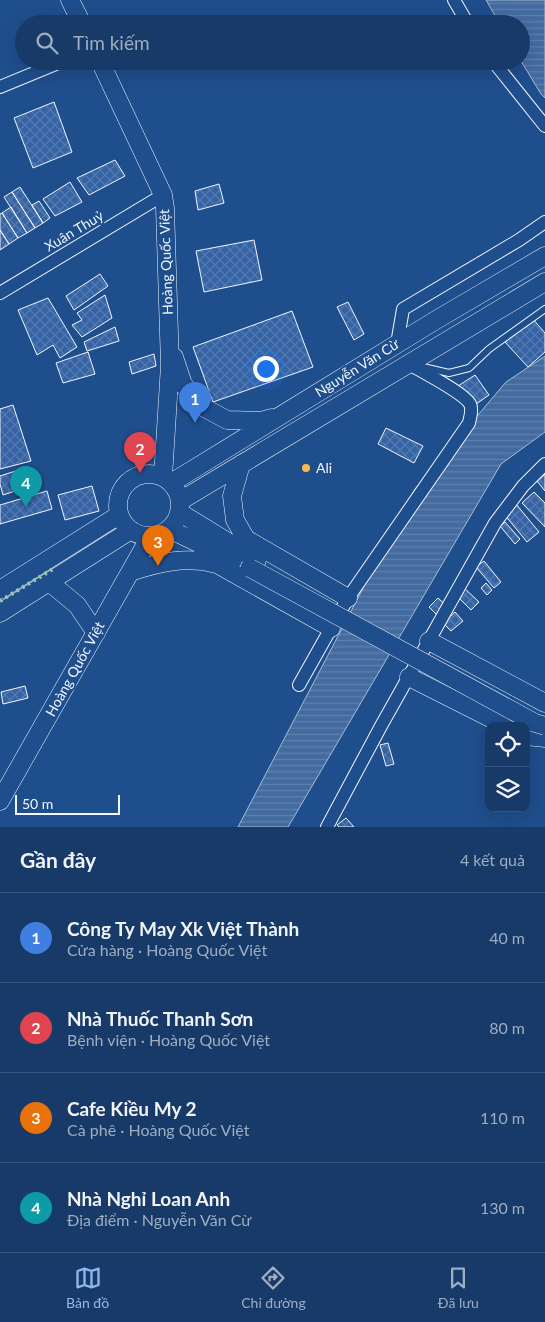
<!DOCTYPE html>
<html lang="vi">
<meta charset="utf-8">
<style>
:root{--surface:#173a69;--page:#244571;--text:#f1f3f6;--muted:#9eadc0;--line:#36547d;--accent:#90b9f0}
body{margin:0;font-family:Lato,sans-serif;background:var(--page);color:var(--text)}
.controls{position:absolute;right:15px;bottom:15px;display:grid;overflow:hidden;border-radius:10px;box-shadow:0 5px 20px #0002}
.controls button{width:45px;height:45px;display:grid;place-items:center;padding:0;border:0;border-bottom:1px solid var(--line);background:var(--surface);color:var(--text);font:25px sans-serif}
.scale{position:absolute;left:15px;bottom:12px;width:105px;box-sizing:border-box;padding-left:5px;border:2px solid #f2f6ff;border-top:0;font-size:14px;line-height:18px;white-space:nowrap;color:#f2f6ff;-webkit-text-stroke:4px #1f4e8c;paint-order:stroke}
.you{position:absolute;left:265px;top:368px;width:18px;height:18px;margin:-12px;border:4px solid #fff;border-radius:50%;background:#1a73e8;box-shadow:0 0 0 8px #1a73e833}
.badge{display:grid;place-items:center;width:32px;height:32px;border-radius:50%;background:var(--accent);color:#fff;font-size:16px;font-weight:700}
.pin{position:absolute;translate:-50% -41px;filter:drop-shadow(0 1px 2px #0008)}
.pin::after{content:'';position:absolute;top:26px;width:18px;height:15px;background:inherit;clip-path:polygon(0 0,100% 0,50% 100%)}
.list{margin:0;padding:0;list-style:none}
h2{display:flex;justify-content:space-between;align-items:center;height:65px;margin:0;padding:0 20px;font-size:21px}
h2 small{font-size:16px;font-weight:400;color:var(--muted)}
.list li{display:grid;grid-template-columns:32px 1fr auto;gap:15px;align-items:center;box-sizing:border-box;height:90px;padding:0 20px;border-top:1px solid var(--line)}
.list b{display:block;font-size:19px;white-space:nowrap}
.list p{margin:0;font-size:16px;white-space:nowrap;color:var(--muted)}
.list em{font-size:16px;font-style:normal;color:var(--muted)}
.icon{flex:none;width:28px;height:28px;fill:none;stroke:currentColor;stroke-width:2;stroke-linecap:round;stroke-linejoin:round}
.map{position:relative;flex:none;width:545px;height:827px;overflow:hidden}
.search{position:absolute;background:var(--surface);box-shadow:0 5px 20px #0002;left:15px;right:15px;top:15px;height:55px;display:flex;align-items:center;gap:12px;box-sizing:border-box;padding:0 18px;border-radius:28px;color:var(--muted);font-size:19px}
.sheet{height:425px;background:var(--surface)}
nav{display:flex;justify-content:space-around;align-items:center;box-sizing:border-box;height:70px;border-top:1px solid var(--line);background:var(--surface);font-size:14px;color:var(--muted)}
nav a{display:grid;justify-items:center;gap:2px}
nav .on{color:var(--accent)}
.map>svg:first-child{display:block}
.water{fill:url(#water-rules);stroke:#a8bbd7}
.building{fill:url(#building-cross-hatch);stroke:#f2f6ff}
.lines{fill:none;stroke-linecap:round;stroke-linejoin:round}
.lane-casing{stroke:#f2f6ff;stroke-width:8}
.street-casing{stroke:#f2f6ff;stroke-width:14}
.secondary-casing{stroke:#f2f6ff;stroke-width:19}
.lane{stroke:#1f4e8c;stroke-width:6}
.street{stroke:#1f4e8c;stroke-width:12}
.secondary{stroke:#1f4e8c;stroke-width:18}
.secondary-bridge-casing{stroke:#f2f6ff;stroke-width:19;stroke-linecap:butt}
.secondary-bridge{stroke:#1f4e8c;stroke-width:18}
.hedge{stroke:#97c8a6;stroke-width:4;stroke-dasharray:2.5 4;stroke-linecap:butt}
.poi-dot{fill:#ffb74d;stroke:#1f4e8c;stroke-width:2}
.labels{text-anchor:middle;stroke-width:4;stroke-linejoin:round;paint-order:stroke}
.street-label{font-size:14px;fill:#f2f6ff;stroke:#1f4e8c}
.poi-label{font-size:14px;fill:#f2f6ff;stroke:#1f4e8c;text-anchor:start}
</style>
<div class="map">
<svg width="545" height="827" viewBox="0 0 545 827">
<defs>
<pattern id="water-rules" width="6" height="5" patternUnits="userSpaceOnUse" patternTransform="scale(1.25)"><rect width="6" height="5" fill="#446ba0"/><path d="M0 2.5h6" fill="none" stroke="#5f81ae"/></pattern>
<pattern id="building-cross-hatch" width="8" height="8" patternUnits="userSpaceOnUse" patternTransform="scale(1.25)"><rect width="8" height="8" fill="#3563a3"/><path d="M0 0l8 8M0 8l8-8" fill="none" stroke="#537ab1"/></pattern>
</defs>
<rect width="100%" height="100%" fill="#1f4e8c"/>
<path class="water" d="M486,0H545V98L541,94L521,61V24H500Z
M545,356V432L501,464L288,827H238L415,489L506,382Z"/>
<path class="building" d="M54,102L72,152L33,168L14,118Z
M115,160L125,176L89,195L77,178Z
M70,182L82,202L55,216L43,199Z
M219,184L224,203L198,210L195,191Z
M20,187L43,223L35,228L12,192Z
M12,192L35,228L27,233L4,197Z
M39,201L50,218L43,223L32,205Z
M11,207L27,233L18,238L2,213Z
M2,213L18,238L9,244L0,230V214Z
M0,230L9,244L0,250Z
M254,240L262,280L204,292L196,251Z
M100,274L108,286L74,310L66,296Z
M105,295L112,318L82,337L72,325L82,320L77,313Z
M48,298L77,347L60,358L53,345L37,355L18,310Z
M348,302L364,334L354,340L337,307Z
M292,311L313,367L213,402L193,347Z
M532,318L545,333V352L528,367L505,342Z
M115,327L119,341L87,351L84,342Z
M88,352L95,374L63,383L56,363Z
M154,354L156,366L132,374L129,362Z
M475,375L489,395L472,407L458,386Z
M13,405L31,461L0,469V409Z
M386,428L423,446L414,463L378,444Z
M28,467L34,485L3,495L0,484V476Z
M545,474V491L537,481Z
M92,486L99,511L65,520L58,495Z
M47,491L52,509L0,524V505Z
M534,492L545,503V527L522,503Z
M516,504L539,532L527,542L504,514Z
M505,522L520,539L515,544L500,526Z
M484,561L501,582L494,588L476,567Z
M486,583L492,590L487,595L481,588Z
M463,587L479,602L471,610L455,594Z
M438,598L451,610L442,620L429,607Z
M455,612L463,621L451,631L443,623Z
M25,686L28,698L3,704L1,692Z
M388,743L394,764L386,766L380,745Z
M346,818L354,827H339L337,825Z"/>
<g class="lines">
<defs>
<path id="lane" d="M423,367L449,373L469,368L489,349L545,309"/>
<path id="street" d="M454,0L468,24
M493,61L545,126
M0,87L63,61
M0,293L163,195
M397,344L403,309L519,240L545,222
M299,685L348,598L469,423C470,417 473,410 470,404C464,393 421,371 409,364
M327,827L381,726L495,523L523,486L545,464"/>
<path id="secondary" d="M70,0L82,24
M100,61L163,195L165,208L170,365L163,477
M174,357L183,384L201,406L227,420L261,421L272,418
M241,464L232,496L235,520L246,539L348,598
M118 505a31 31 0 1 1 62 0a31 31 0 1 1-62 0Z
M171,483L436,320L545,256
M180,501L545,282
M179,512L257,560
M169,529L233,560
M130,572C160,562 186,556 217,564L331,628
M49,582L77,605L96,633
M0,590L119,515
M0,613L131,530
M429,641L545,703
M409,677L506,726
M526,736L545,738
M0,801L150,537"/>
</defs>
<use href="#lane" class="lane-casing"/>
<use href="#street" class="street-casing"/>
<use href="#secondary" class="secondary-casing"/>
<use href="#lane" class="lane"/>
<use href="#street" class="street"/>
<use href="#secondary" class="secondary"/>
<defs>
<path id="secondary-bridge" d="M250,568L535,723L545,726"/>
</defs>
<use href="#secondary-bridge" class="secondary-bridge-casing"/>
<use href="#secondary-bridge" class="secondary-bridge"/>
<path class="hedge" d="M0,601L53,569"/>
</g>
<circle class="poi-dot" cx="306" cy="468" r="5"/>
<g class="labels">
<g class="street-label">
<text transform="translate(74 231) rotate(-31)" y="5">Xuân Thuỷ</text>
<text transform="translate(166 262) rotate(-92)" y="5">Hoàng Quốc Việt</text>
<text transform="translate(357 368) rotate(-32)" y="5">Nguyễn Văn Cừ</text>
<text transform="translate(75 669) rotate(-61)" y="5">Hoàng Quốc Việt</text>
</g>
<g class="poi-label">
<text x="316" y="473">Ali</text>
</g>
</g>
</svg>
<div class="controls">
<button><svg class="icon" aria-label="locate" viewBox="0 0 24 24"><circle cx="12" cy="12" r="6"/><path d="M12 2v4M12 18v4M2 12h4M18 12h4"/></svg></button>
<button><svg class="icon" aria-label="layers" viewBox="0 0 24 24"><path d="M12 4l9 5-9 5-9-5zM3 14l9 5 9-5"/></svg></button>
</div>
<div class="scale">50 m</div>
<div class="you"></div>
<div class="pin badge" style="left:195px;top:423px;background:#3f7fe0">1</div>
<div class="pin badge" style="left:140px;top:473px;background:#e0444e">2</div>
<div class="pin badge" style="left:158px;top:566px;background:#e8710a">3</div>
<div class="pin badge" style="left:26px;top:507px;background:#0f9aa8">4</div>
<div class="search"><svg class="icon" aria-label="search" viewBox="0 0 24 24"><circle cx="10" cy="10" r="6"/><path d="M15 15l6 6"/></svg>Tìm kiếm</div>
</div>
<section class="sheet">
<h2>Gần đây<small>4 kết quả</small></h2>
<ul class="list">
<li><span class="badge" style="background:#3f7fe0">1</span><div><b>Công Ty May Xk Việt Thành</b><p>Cửa hàng · Hoàng Quốc Việt</p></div><em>40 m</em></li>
<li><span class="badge" style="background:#e0444e">2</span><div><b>Nhà Thuốc Thanh Sơn</b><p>Bệnh viện · Hoàng Quốc Việt</p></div><em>80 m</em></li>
<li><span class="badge" style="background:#e8710a">3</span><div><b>Cafe Kiều My 2</b><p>Cà phê · Hoàng Quốc Việt</p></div><em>110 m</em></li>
<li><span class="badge" style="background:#0f9aa8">4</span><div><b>Nhà Nghỉ Loan Anh</b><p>Địa điểm · Nguyễn Văn Cừ</p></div><em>130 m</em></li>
</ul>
</section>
<nav>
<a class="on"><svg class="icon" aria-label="map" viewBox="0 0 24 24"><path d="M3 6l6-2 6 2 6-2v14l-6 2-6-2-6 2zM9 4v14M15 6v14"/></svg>Bản đồ</a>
<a><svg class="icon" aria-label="directions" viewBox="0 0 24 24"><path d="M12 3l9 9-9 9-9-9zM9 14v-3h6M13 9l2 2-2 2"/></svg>Chỉ đường</a>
<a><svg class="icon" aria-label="saved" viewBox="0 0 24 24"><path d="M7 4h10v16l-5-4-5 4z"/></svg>Đã lưu</a>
</nav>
